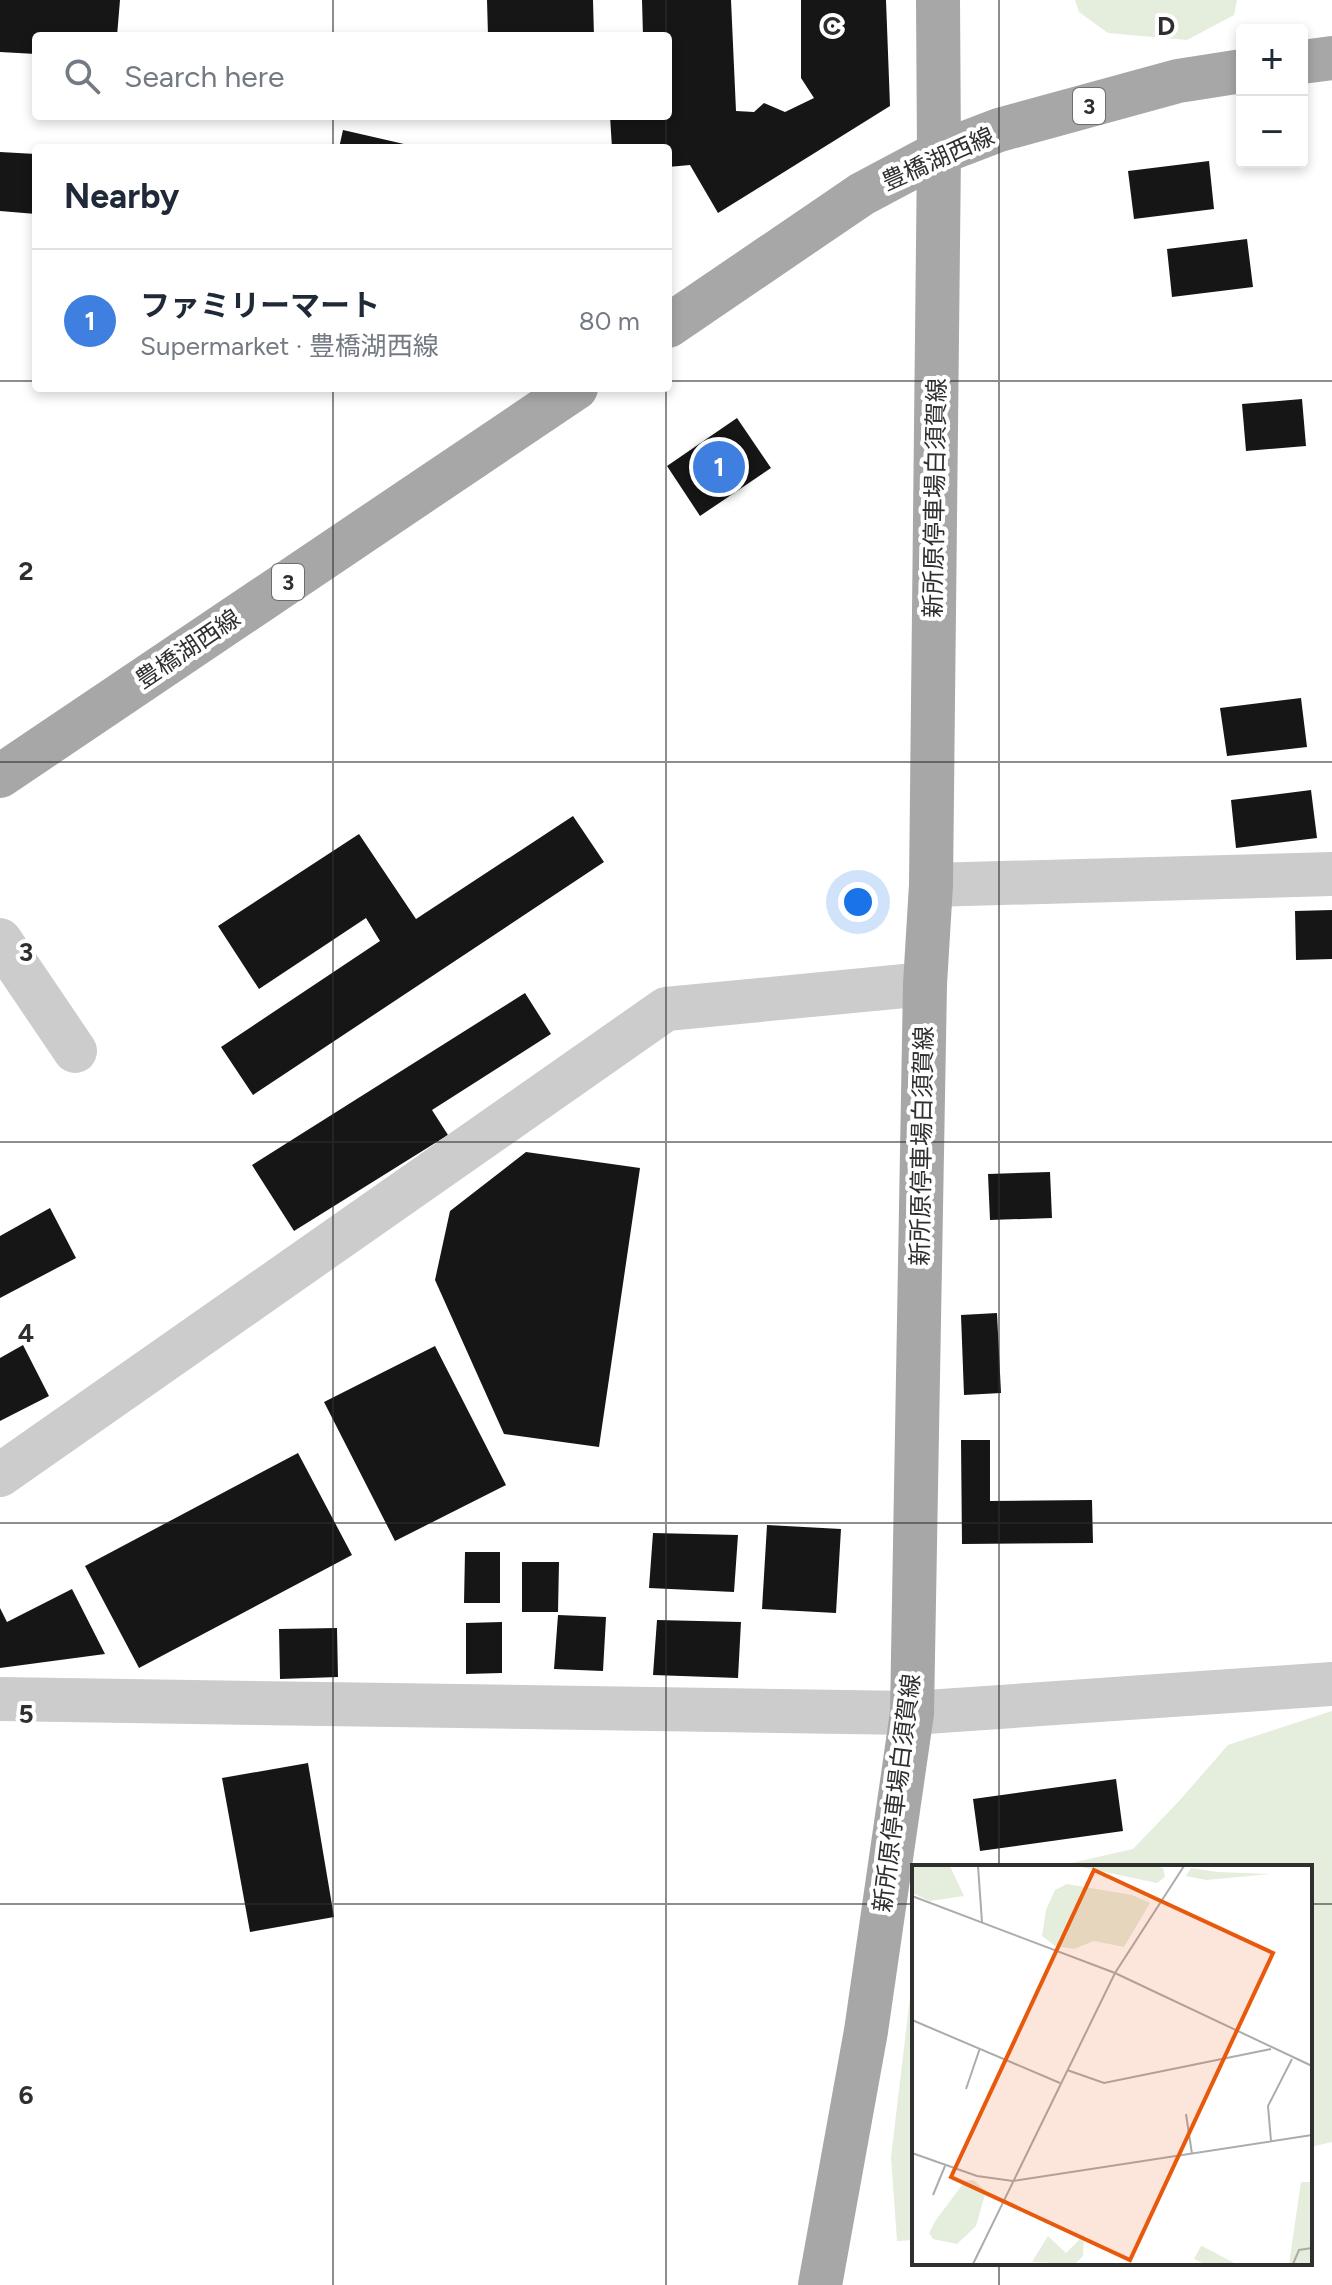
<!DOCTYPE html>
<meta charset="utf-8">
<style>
:root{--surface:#fff;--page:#f6f6f7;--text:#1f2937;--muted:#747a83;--line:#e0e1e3;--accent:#2563eb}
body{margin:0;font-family:Figtree,"Noto Sans JP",sans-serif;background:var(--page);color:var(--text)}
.controls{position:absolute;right:24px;top:24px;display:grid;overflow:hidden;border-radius:8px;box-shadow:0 4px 12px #0003}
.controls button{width:72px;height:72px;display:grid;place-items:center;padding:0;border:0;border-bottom:2px solid var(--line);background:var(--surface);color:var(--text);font:40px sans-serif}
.you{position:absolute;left:858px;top:902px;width:28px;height:28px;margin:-20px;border:6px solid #fff;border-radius:50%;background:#1a73e8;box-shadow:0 0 0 12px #1a73e833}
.badge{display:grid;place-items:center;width:52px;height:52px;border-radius:50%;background:var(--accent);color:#fff;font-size:26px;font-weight:700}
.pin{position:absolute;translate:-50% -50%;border:4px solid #fff;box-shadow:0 2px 8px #0006}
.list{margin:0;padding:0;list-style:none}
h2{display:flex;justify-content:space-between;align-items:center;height:104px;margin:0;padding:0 32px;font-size:34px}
h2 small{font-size:26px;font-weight:400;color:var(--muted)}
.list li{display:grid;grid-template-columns:52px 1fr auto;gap:24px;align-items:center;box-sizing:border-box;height:144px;padding:0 32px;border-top:2px solid var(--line)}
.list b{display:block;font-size:30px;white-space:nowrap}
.list p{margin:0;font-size:26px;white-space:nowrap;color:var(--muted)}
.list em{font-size:26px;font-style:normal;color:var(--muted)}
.icon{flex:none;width:44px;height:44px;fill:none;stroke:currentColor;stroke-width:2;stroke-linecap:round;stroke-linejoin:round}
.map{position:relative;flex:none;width:1332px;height:2285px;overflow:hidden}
.search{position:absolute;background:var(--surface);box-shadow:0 4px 12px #0003;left:32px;top:32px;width:640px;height:88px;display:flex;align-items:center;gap:20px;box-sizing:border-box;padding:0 28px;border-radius:8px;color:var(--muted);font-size:30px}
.panel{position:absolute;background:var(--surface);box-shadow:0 4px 12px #0003;left:32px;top:144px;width:640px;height:248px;border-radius:8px}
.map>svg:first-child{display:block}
.green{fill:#e5eddc}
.building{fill:#161616}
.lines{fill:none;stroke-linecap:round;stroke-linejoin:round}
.minor{stroke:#ccc;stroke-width:44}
.major{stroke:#a7a7a7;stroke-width:44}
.grid{fill:none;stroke:#2f2f2f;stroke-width:2;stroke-opacity:0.55}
.labels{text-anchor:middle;stroke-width:8;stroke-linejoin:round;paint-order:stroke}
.shield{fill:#fff;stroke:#6d6d6d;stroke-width:2}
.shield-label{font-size:22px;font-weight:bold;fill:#2f2f2f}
.street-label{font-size:24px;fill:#2f2f2f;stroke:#fff}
.inset-road{fill:none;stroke:#acacac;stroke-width:2}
.view{fill:#e8590c;fill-opacity:0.15;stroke:#e8590c;stroke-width:4}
.inset-edge{fill:none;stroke:#2f2f2f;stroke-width:4}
.grid-label{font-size:26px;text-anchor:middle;font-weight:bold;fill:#2f2f2f;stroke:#fff;stroke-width:8;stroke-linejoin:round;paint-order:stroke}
</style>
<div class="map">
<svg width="1332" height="2285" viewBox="0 0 1332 2285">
<rect width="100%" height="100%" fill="#fff"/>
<path class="green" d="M1075,0H1237L1234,15L1187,40L1108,33L1079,12Z
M1332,1711V2142L1310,2147V1867H1054L1133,1849L1180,1800L1228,1745Z
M914,1964V2240L897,2241L891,2157Z"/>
<path class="building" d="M0,0H120L117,36H36V54L0,52Z
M487,0H593L594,36H488Z
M642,0H731L736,111L754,112L764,103L785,112L814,98L801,78V0H886L890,106L718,213L690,165L668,167V148H612L610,116H668V36H643Z
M343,130L417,147V148H339Z
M0,152L36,154V214L0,211Z
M1209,161L1214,209L1134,219L1128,171Z
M1247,239L1253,287L1172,297L1167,249Z
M1302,399L1306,446L1246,451L1242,404Z
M737,418L771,468L700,516L667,466Z
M1301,698L1307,747L1227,756L1220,708Z
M1311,790L1317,838L1236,848L1231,800Z
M573,816L604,862L253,1095L221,1047L380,941L366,918L259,989L218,926L359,834L416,919Z
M1332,910V959L1296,960L1295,911Z
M525,993L551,1034L432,1110L448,1135L294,1231L252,1165Z
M526,1152L640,1168L599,1447L504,1434L435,1280L450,1211Z
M1050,1172L1052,1218L990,1220L988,1174Z
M50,1208L76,1258L0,1298V1236Z
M997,1313L1001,1393L964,1395L961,1315Z
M23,1345L49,1396L0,1421V1358Z
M435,1346L506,1485L395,1541L324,1402Z
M961,1440H990V1501L1092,1500L1093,1543L962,1544Z
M298,1453L352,1555L139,1668L85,1566Z
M767,1525L841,1529L836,1613L762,1609Z
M653,1533L738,1535L734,1592L649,1588Z
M465,1552H500V1603H464Z
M522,1562H559L558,1612H522Z
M72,1589L105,1654L0,1668V1608L7,1622Z
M558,1615L606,1617L603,1671L554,1669Z
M657,1620L741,1622L738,1678L653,1675Z
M502,1622V1673L466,1674V1623Z
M337,1628L338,1677L280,1679L279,1629Z
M308,1763L334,1917L250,1932L222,1778Z
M1116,1779L1123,1831L980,1851L973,1799Z"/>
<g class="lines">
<path class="minor" d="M931,885L1332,874
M0,940L75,1051
M0,1475L666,1009L925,984
M0,1699L912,1713L1332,1684"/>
<path class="major" d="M1302,62L1332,58
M668,326L862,194L939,153L999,130L1178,81L1242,71
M0,776L576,388
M820,2285L866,2031L912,1713L925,984L931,885L939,153L938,0"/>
</g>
<path class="grid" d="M333,0V36M666,0V36M999,0V1867M333,116V148M666,116V148M0,381H36M668,381H1332M333,388V2285M666,388V2285M0,762H1332M0,1142H1332M0,1523H1332M0,1904H914M1310,1904H1332M999,2263V2285"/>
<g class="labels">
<g class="shield">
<rect x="1073" y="88" width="32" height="36" rx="6"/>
<rect x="272" y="564" width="32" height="36" rx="6"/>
</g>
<g class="shield-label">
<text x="1089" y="114">3</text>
<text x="288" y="590">3</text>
</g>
<g class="street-label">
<text transform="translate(938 159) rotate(-24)" y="8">豊橋湖西線</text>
<text transform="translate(935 498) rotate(-89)" y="8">新所原停車場白須賀線</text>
<text transform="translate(188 649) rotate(-34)" y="8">豊橋湖西線</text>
<text transform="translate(922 1146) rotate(-89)" y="8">新所原停車場白須賀線</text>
<text transform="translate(897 1793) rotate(-83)" y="8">新所原停車場白須賀線</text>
</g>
</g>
<g transform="translate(912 1865)">
<rect width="400" height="400" fill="#fff"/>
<path d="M0,1H38L52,31L18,36L0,28ZM165,1H241L251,3L253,12L245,18ZM279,3L305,7L358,9L294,15L274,11ZM155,19L220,30L238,38L212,82L182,76L162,84L143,81L130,71L134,45L143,25ZM61,315L74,326L64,361L45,379L21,374L17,368L24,355L53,316ZM389,317H400V399H377ZM172,370L171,391L163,399L120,397L136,371L154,388ZM289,381H290L324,399H292L282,394Z" fill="#e5eddc"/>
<path class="inset-road" d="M66,1L70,57M0,31L203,108L400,201M0,155L148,218M155,205L192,218L359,184M54,224L68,183M274,249L280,289M359,276L356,241L380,194M0,288L65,311L101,316L400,270M21,330L33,301M61,399L203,108L272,1M381,399L387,385L400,383"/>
<path class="view" d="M182,5L361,88L218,395L39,312Z"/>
<rect width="400" height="400" class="inset-edge"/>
</g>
<g class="grid-label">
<text x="832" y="35">C</text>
<text x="1166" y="35">D</text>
<text x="26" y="580">2</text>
<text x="26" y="961">3</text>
<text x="26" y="1342">4</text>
<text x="26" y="1723">5</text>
<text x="26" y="2104">6</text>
</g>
</svg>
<div class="controls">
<button>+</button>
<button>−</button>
</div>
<div class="you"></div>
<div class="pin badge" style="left:719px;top:467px;background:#3f7fe0">1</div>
<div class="search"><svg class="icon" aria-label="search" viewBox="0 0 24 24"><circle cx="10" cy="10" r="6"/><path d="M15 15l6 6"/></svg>Search here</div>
<section class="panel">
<h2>Nearby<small></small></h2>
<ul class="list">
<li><span class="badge" style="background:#3f7fe0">1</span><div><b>ファミリーマート</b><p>Supermarket · 豊橋湖西線</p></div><em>80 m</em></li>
</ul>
</section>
</div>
